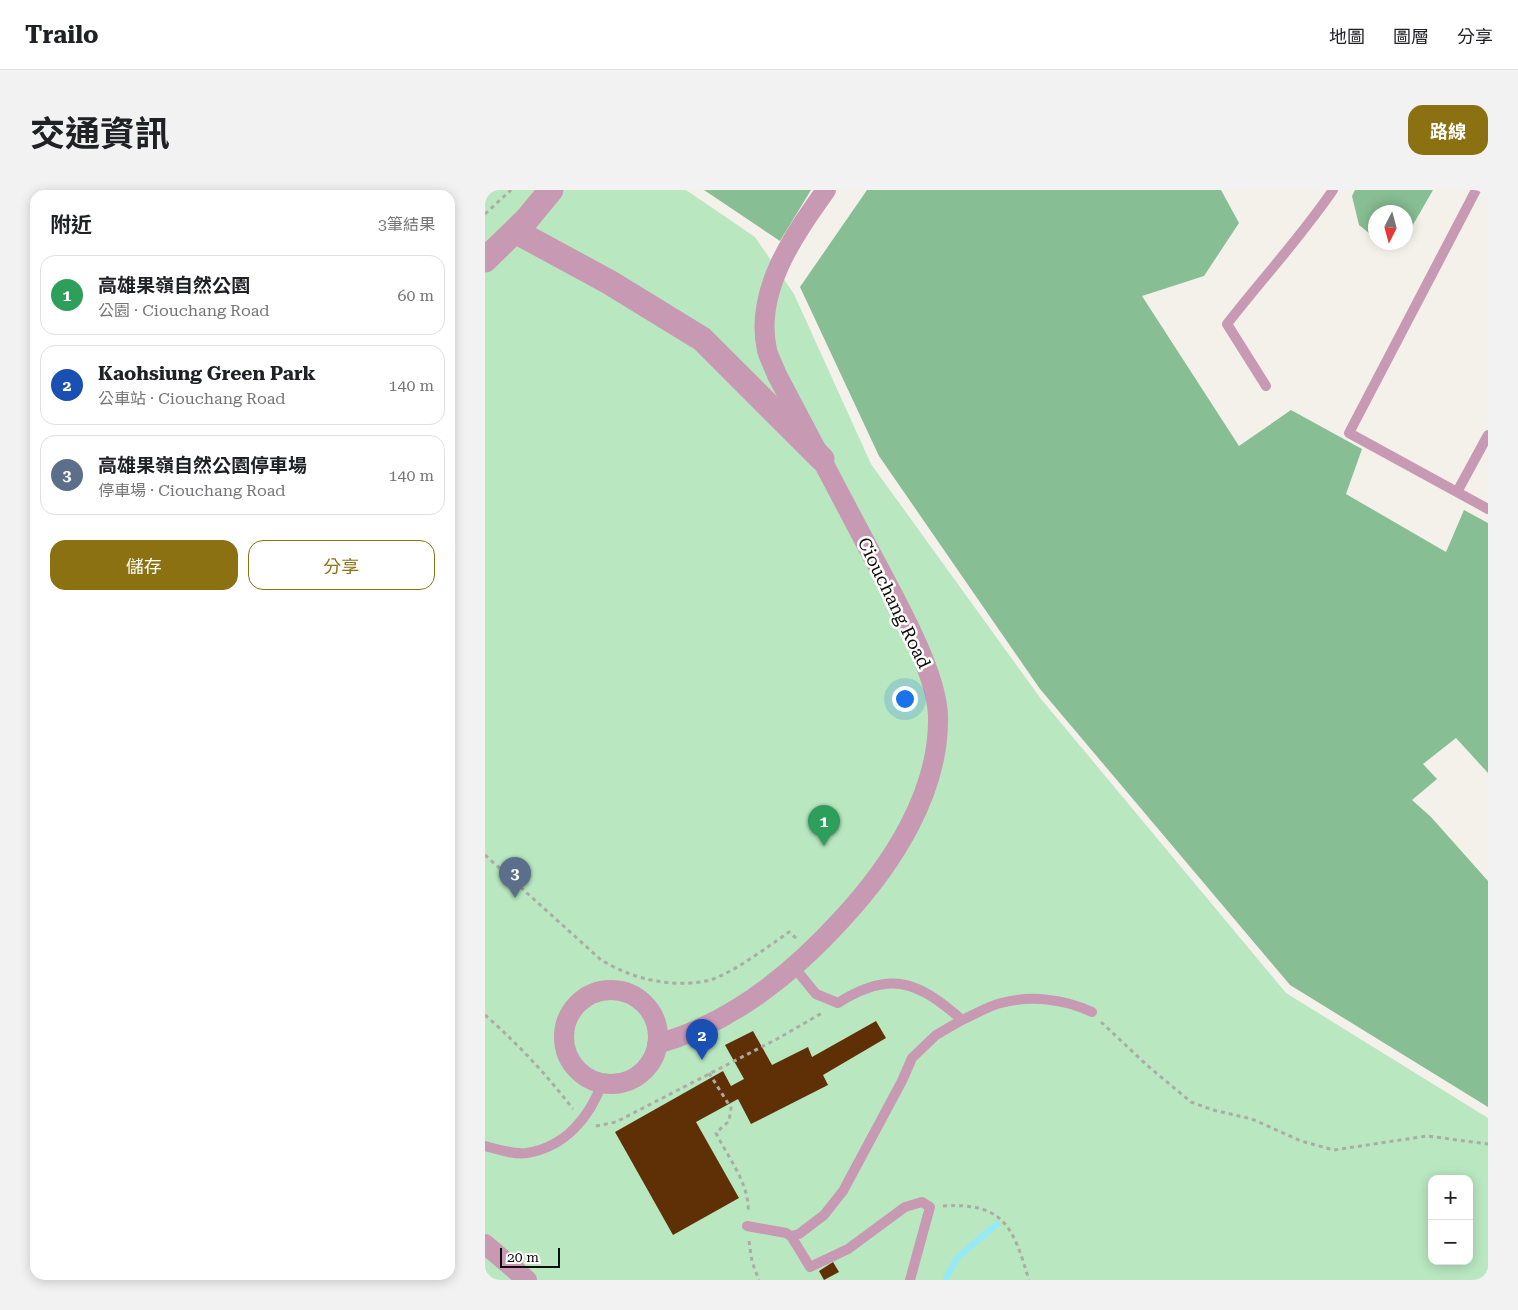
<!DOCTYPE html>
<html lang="zh-TW">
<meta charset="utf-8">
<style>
:root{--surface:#fff;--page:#f2f2f2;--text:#202124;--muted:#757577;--line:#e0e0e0;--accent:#8c7113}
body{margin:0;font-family:"Roboto Serif","Noto Sans TC",serif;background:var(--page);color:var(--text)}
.controls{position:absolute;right:15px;bottom:15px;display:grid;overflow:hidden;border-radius:10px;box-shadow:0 2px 12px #0003}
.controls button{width:45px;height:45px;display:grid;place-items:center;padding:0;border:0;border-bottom:1px solid var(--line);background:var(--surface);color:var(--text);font:25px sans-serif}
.compass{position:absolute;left:883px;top:15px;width:45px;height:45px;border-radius:50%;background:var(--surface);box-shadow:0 2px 12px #0003;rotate:186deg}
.scale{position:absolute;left:15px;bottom:12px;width:60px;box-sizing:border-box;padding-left:5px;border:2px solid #0f0e0c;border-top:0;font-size:14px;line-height:18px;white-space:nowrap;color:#0f0e0c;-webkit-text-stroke:4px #fffefd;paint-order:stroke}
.you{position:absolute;left:419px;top:508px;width:18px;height:18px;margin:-12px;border:4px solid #fff;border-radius:50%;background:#1a73e8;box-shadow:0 0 0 8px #1a73e833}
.badge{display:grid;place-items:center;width:32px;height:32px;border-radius:50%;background:var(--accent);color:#fff;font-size:16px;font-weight:700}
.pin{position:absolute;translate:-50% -41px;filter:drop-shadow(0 1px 2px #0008)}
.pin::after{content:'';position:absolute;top:26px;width:18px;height:15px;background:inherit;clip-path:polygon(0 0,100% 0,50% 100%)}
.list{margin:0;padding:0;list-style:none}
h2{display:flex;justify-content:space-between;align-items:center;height:65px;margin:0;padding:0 20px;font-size:21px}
h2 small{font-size:16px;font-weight:400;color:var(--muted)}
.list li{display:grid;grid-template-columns:32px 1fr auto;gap:15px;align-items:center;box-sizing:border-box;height:80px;margin:0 10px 10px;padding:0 10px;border:1px solid var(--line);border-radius:15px}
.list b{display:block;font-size:19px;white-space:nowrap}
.list p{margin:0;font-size:16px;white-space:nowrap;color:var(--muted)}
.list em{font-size:16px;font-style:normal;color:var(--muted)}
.actions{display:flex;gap:10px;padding:15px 20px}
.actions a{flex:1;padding:11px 0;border:1px solid var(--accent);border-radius:15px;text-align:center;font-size:18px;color:var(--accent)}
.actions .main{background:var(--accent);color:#fff}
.map{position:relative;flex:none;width:1003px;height:1090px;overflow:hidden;border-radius:15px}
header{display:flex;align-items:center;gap:30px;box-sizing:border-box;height:70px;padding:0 25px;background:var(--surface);border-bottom:1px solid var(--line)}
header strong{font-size:24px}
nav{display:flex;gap:28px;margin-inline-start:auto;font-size:18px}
.intro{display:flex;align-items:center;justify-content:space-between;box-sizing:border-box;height:120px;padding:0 30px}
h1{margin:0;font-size:35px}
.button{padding:12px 22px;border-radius:15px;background:var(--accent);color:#fff;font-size:18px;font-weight:700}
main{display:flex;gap:30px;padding:0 30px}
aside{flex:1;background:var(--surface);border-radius:15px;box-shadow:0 2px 12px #0003}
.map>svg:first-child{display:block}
.green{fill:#b8e7c0;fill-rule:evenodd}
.forest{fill:#88be93}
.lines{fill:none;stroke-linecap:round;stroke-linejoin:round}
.stream{stroke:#95eaf9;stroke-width:6}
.building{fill:#5f3006}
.path{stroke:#adaba5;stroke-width:3;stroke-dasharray:4 4;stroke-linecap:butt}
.service{stroke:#c899b3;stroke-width:10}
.minor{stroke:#c899b3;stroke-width:20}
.tertiary{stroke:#c899b3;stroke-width:25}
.labels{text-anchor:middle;stroke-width:5;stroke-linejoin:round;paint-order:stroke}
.street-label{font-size:18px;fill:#0f0e0c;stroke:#fffefd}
</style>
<header>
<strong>Trailo</strong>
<nav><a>地圖</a><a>圖層</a><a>分享</a></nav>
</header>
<div class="intro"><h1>交通資訊</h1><a class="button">路線</a></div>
<main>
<aside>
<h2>附近<small>3筆結果</small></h2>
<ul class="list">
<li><span class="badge" style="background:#2e9e5b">1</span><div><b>高雄果嶺自然公園</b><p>公園 · Ciouchang Road</p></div><em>60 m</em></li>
<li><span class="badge" style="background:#1a4fb4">2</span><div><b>Kaohsiung Green Park</b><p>公車站 · Ciouchang Road</p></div><em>140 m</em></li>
<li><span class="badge" style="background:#5c6f8a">3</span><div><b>高雄果嶺自然公園停車場</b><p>停車場 · Ciouchang Road</p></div><em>140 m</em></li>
</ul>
<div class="actions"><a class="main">儲存</a><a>分享</a></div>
</aside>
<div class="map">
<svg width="1003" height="1090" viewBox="0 0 1003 1090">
<rect width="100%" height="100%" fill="#f4f1ea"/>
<path class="green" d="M0,0H201L270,47L309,104L386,274L556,509L801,803L1003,928V1090H0ZM947,989H984V1071H947Z"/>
<path class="forest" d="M219,0H326L295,51Z
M382,0H736L754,33L719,86L657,106L754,256L806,220L877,259L861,304L961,362L979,320L1003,333V583L971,548L938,574L952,589L927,610L946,627L1003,691V917L805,795L555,499L394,266L315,97Z
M870,0H948L921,47V22H891L890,48L874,35L867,6Z"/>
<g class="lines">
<path class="stream" d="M461,1088L472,1068L512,1034"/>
</g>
<path class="building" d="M391,831L401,848L338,885L343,895L266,934L253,909L211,932L254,1008L188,1045L130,942L238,881L246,896L259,889L240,855L268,841L287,875L323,857L327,867Z
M348,1072L354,1082L339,1090L334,1081Z"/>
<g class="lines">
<path class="path" d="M0,24L26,0
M0,665L115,769C146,789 188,799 225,790C248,783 284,756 304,742L312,749
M0,825C32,853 62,885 88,919
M616,832L664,877L706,912L728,920L767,929L816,951L849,960L942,946L1003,954
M224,883L246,918L244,931L231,943C242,966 266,996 263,1023
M111,936L131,932L292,849L337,823
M458,1016C520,1012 528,1038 544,1090
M264,1051L267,1072L274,1090"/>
<path class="service" d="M991,0L864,243L1003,319
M781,196L742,134C777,89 816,47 848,0
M972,302L1003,245
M308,776L331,804L353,813C405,780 433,791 477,830C489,825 503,816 516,813C546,805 579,809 607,822
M0,956C12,959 29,965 42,963C80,957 105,927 117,893
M262,1036L301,1043L306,1046L314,1044L339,1025L358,1001L417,891L427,868L451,845L477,830
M306,1046L325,1077L363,1059L420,1017L437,1012L445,1017L425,1090"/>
<path class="minor" d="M79 847a47 47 0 1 1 94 0a47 47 0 1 1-94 0Z
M172,854C245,834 307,784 357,729C407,675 455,602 453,525C451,480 409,407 388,367C356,306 324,245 292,185C289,177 284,168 282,160C269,101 309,45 341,0
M0,1054L42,1090"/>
<path class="tertiary" d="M30,41L124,92L217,149L337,269
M0,70L42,29L66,0"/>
</g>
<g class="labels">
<g class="street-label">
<text transform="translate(409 413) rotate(64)" y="6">Ciouchang Road</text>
</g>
</g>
</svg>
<div class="controls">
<button>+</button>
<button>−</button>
</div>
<svg class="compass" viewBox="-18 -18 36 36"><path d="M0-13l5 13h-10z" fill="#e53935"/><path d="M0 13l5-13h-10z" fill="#757577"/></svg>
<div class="scale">20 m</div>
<div class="you"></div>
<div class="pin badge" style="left:339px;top:656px;background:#2e9e5b">1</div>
<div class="pin badge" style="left:217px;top:870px;background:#1a4fb4">2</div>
<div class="pin badge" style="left:30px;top:708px;background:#5c6f8a">3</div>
</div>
</main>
